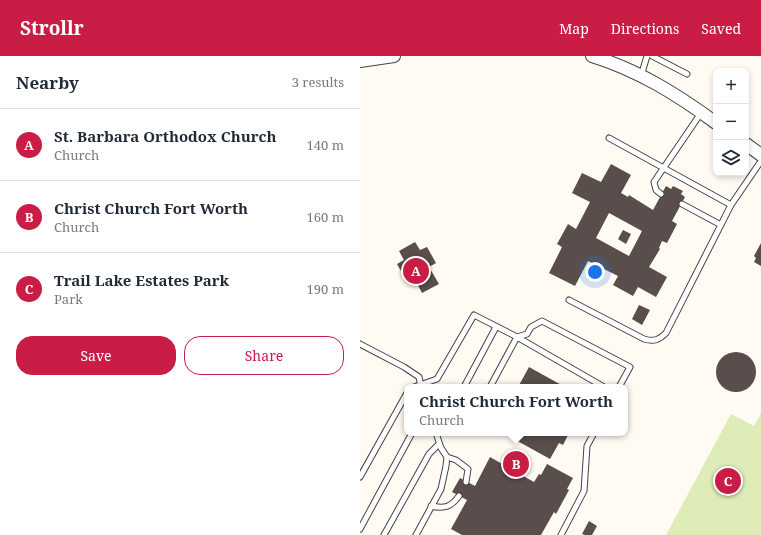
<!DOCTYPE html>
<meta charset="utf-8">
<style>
:root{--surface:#fff;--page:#f6f6f7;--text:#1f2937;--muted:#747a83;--line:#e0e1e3;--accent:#ca1d46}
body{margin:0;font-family:"Noto Serif",serif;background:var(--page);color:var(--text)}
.controls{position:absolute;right:12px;top:12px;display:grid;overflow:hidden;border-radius:8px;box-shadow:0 2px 6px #0003}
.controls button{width:36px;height:36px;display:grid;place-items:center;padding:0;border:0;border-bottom:1px solid var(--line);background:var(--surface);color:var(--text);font:20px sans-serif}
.you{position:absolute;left:235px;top:216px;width:14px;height:14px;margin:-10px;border:3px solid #fff;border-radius:50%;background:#1a73e8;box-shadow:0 0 0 6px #1a73e833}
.badge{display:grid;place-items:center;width:26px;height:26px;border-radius:50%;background:var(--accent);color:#fff;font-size:13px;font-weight:700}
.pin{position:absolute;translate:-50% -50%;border:2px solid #fff;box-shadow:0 1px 4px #0006}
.popup{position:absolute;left:44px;top:328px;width:224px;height:52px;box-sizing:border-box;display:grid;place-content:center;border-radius:8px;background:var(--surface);filter:drop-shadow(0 1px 3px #0005);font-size:13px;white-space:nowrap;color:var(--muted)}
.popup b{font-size:15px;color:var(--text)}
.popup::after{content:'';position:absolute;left:50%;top:100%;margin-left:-8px;border:8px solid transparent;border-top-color:var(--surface)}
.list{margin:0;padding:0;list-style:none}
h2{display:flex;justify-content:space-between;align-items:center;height:52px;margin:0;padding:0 16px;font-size:17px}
h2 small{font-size:13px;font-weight:400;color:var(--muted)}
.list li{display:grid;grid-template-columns:26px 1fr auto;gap:12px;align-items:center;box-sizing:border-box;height:72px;padding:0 16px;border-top:1px solid var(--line)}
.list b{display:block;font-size:15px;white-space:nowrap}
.list p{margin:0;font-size:13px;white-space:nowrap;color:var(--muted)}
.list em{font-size:13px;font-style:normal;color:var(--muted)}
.actions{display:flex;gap:8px;padding:12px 16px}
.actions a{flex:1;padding:9px 0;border:1px solid var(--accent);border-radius:16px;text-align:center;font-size:14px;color:var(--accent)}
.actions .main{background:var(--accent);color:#fff}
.icon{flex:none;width:22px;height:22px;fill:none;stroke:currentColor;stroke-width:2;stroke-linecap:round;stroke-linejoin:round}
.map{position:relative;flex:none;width:401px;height:479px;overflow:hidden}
header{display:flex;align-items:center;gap:24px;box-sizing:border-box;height:56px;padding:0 20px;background:var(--accent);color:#fff}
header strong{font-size:19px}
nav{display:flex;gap:22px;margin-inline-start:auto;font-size:14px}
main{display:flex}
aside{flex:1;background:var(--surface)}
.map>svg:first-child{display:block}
.green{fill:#deedb8}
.building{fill:#594e4b;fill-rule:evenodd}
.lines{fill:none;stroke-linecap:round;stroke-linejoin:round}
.service-casing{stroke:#434343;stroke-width:7}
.tertiary-casing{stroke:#434343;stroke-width:14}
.service{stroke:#fff;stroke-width:5}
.tertiary{stroke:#fff;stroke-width:12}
</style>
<header>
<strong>Strollr</strong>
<nav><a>Map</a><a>Directions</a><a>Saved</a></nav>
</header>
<main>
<aside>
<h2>Nearby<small>3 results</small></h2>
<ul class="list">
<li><span class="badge">A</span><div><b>St. Barbara Orthodox Church</b><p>Church</p></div><em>140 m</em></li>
<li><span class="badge">B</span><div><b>Christ Church Fort Worth</b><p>Church</p></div><em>160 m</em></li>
<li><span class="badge">C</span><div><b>Trail Lake Estates Park</b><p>Park</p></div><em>190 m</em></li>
</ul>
<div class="actions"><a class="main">Save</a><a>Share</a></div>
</aside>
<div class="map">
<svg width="401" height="479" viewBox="0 0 401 479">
<rect width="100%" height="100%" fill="#fffaf2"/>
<path class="green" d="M401,357V479H306L371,358L394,370Z"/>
<path class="building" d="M251,108L271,119L261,137L268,141L269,139L293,154L306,130L311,133L313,130L323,135L321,138L325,141L312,165L317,168L307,187L302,185L299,192L300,193L289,211L307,221L296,241L278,231L273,240L253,229L258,220L228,205L215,230L189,217L202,191L197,188L208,168L216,173L230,146L212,137L222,117L241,126ZM249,157L282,175L269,200L236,182Z
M263,174L271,178L266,188L258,183Z
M55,186L60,194L67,191L76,207L69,211L79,228L62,237L53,220L46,224L37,208L44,204L39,195Z
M401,187V210L394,206L396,202L394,200Z
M279,249L290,254L282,269L272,263Z
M356 316a20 20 0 1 1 40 0a20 20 0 1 1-40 0Z
M169,311L205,331H158Z
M143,377H209L203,389L199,387L190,403Z
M130,401L144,409L145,407L150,410L149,412L174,426L179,418L181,419L187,408L213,422L207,433L209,434L196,458L194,456L181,479H102L91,473L107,444L92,436L100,422L115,430Z
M229,465L237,470L232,479H225L222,478Z"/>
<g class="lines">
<defs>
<path id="service" d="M292,0L327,18
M281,20L287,0
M249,82L371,149L401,105
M301,138L296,134L294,126L341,57
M322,148L361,169
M209,244L284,283C294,286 299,284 306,277L371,149
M0,288L44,311L59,321L61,331
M54,331L77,323L114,259L157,281L167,278L171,271L182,265L270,311L259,331
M104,331L136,271
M130,331L157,281L244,331
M87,401L96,404L108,413L106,426
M0,421L47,337
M71,450C85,453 91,451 99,440
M0,473L52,377
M24,479L69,398L79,388
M56,479L81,433L86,410L87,401L81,392L76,377
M201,479L224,435L227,390L234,377"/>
<path id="tertiary" d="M232,0C278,14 318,39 356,67
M0,5L34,0
M386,88L401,99"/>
</defs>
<use href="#service" class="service-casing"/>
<use href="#tertiary" class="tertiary-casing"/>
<use href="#service" class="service"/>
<use href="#tertiary" class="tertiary"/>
</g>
</svg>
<div class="controls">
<button>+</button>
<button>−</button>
<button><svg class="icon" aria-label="layers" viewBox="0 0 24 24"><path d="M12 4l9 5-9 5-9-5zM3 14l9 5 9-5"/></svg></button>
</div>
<div class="you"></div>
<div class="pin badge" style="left:56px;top:215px">A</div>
<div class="pin badge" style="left:156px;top:408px">B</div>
<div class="popup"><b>Christ Church Fort Worth</b>Church</div>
<div class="pin badge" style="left:368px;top:425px">C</div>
</div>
</main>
